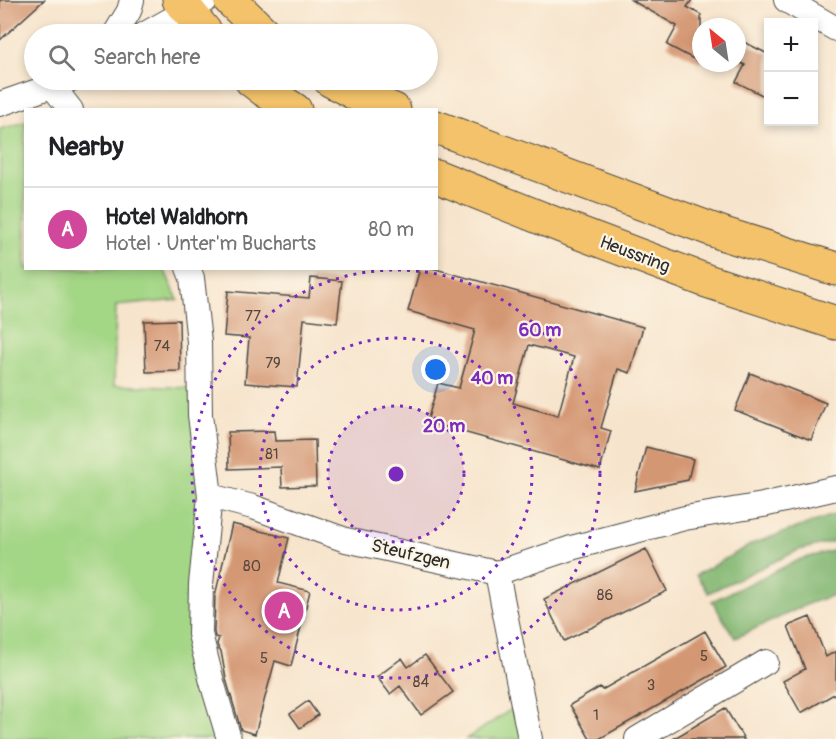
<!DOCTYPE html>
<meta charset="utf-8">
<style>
:root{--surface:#fff;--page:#f2f2f2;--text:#202124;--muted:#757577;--line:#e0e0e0;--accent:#d93025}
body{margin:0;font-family:Pangolin,sans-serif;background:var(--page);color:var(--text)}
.controls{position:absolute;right:18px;top:18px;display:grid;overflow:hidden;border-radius:0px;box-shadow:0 3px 9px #0003}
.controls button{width:54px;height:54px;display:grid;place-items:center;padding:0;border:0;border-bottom:2px solid var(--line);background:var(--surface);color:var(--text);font:30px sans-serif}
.compass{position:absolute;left:692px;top:18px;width:54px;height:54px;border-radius:50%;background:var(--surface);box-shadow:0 3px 9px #0003;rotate:330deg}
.you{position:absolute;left:436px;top:370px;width:21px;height:21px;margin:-15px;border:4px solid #fff;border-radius:50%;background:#1a73e8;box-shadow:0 0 0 9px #1a73e833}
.badge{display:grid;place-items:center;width:39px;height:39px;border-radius:50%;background:var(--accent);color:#fff;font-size:20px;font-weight:700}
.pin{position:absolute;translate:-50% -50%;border:3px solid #fff;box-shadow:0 2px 6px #0006}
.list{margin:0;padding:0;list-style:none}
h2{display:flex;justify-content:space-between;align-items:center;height:78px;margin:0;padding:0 24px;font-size:26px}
h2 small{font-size:20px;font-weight:400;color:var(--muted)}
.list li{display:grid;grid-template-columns:39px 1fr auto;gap:18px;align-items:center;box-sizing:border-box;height:84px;padding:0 24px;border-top:2px solid var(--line)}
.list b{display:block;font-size:22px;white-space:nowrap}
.list p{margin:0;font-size:20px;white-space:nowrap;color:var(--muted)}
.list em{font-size:20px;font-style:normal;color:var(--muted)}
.icon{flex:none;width:33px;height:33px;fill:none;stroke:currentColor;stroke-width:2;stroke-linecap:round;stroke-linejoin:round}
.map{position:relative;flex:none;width:836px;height:739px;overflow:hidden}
.search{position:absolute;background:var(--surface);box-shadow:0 3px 9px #0003;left:24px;top:24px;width:414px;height:66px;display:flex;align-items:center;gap:15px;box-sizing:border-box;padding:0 21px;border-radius:33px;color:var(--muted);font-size:22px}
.panel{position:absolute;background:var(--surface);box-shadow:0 3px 9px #0003;left:24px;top:108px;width:414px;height:162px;border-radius:0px}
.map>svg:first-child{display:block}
.green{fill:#a3d685;stroke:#678058;stroke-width:1.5}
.forest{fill:#82b772;stroke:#56714e;stroke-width:1.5}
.building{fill:#d49773;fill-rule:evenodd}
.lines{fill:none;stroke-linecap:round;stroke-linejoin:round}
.minor-casing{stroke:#4a4743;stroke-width:26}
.primary-casing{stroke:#4a4743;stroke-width:35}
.minor{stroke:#fff;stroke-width:24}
.primary{stroke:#f3c26a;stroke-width:33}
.ring{fill:none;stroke:#7b2cbf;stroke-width:3;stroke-dasharray:3 6}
.labels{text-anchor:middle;stroke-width:4.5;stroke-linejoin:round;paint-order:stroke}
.number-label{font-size:15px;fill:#55463d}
.street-label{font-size:18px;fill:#2b2b2b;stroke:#fcf5e5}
.centre{fill:#7b2cbf;stroke:#fcf5e5;stroke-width:3}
.ring-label{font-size:18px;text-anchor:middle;font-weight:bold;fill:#7b2cbf;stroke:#fcf5e5;stroke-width:4.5;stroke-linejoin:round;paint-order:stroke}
</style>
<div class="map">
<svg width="836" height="739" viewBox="0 0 836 739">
<rect width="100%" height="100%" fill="#fcf5e5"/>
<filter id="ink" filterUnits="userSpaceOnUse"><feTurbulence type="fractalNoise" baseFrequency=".0167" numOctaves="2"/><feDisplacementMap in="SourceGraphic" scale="12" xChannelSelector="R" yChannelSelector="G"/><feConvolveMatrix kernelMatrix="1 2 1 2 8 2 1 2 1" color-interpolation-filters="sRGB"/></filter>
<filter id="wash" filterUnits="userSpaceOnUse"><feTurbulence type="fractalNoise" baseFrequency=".008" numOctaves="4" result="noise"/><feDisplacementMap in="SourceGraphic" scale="24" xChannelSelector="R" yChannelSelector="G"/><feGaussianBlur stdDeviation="1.35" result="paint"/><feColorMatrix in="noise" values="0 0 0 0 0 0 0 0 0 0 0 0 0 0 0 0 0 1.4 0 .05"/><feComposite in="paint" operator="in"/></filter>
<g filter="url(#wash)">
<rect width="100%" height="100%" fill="#f7e4cc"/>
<path class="green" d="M25,122L26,268L164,269L178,300L116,306L114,385L191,388L203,495L197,583L224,739H0V129Z
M518,705L526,739H466Z"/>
<path class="forest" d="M836,514V541L799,550L708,593L696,575L754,543Z
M836,550V594L810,603L735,638L712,601L801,559Z"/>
<g id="blocks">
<path class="building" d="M0,0H44L0,40Z
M631,0H692L687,7L701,15V63L667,45L677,26Z
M742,41L768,54V98L736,82L745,65L737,61V52Z
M420,268H432L643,327L630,373L618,369L601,428L611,431L600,470L427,422L438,383L459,388L475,330L408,311ZM529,345L574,357L558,416L513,403Z
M311,278L342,281L337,323L304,319L297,387L245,383L249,338L224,336L228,291L309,298Z
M179,320L180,371L146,372L144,321Z
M750,373L826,403L811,440L735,410Z
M274,431L275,441L315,440L316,486L282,487L281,467L229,469L228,432Z
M646,447L693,459L688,480L635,491Z
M232,524L289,538L278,583L310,591L291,666L275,661L255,734L241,730L226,679L221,651L219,650L217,644L219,638L215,637L214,632L215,596Z
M646,549L667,591L564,641L544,599Z
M810,617L826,657L836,651V693L801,713L783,681L805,669L788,626Z
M705,631L726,667L599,739H590L570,705L600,687L602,690Z
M425,655L453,692L421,715L400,686L390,694L377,677L402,658L408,667Z
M308,701L318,715L300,728L290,714Z
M725,708L744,739H673Z"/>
</g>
</g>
<g filter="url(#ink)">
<use href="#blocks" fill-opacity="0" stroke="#4a4743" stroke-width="1.5"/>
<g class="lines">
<defs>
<path id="minor" d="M786,0L836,29
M115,34L129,11L132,0
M145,34L206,0
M53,87L71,110
M0,104L69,80
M188,268L192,278L199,342L200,415L210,496L253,507L346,540L497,573L571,548L685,518L763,505L836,488
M210,496L201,584L200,634L212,682L229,739
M497,573L530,739
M637,739L766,662"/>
<path id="primary" d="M179,0L207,34
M230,0L265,34
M251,80L264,90L295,110
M330,80L358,95L394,110
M436,127L724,234L836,269
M436,176L561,226L707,281L836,323"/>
</defs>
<use href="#minor" class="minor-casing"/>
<use href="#primary" class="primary-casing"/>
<use href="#minor" class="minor"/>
<use href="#primary" class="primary"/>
</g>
</g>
<circle cx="396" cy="474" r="68" fill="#7b2cbf" fill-opacity=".12"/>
<g class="ring">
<circle cx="396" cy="474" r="68"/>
<circle cx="396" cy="474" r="136"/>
<circle cx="396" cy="474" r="204"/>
</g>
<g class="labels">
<g class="number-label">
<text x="253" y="321">77</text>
<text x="162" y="351">74</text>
<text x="273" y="368">79</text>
<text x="272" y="459">81</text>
<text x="252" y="571">80</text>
<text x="605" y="600">86</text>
<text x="704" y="661">5</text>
<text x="264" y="663">5</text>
<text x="421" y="687">84</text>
<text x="651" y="690">3</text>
<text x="596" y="720">1</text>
</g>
<g class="street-label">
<text transform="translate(635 254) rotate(21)" y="6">Heussring</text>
<text transform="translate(411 554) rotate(13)" y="6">Steufzgen</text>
</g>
</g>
<circle cx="396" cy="474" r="9" class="centre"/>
<g class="ring-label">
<text x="540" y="336">60 m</text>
<text x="492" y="384">40 m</text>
<text x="444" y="432">20 m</text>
</g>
</svg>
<div class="controls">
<button>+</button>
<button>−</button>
</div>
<svg class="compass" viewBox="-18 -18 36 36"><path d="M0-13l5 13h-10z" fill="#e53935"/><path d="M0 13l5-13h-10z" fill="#757577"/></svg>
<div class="you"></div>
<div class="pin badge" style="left:284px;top:611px;background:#d1479c">A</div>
<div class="search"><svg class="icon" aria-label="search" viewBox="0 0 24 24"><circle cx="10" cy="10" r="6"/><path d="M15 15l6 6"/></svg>Search here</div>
<section class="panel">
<h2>Nearby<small></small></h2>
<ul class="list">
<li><span class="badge" style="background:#d1479c">A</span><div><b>Hotel Waldhorn</b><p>Hotel · Unter'm Bucharts</p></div><em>80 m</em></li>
</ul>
</section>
</div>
